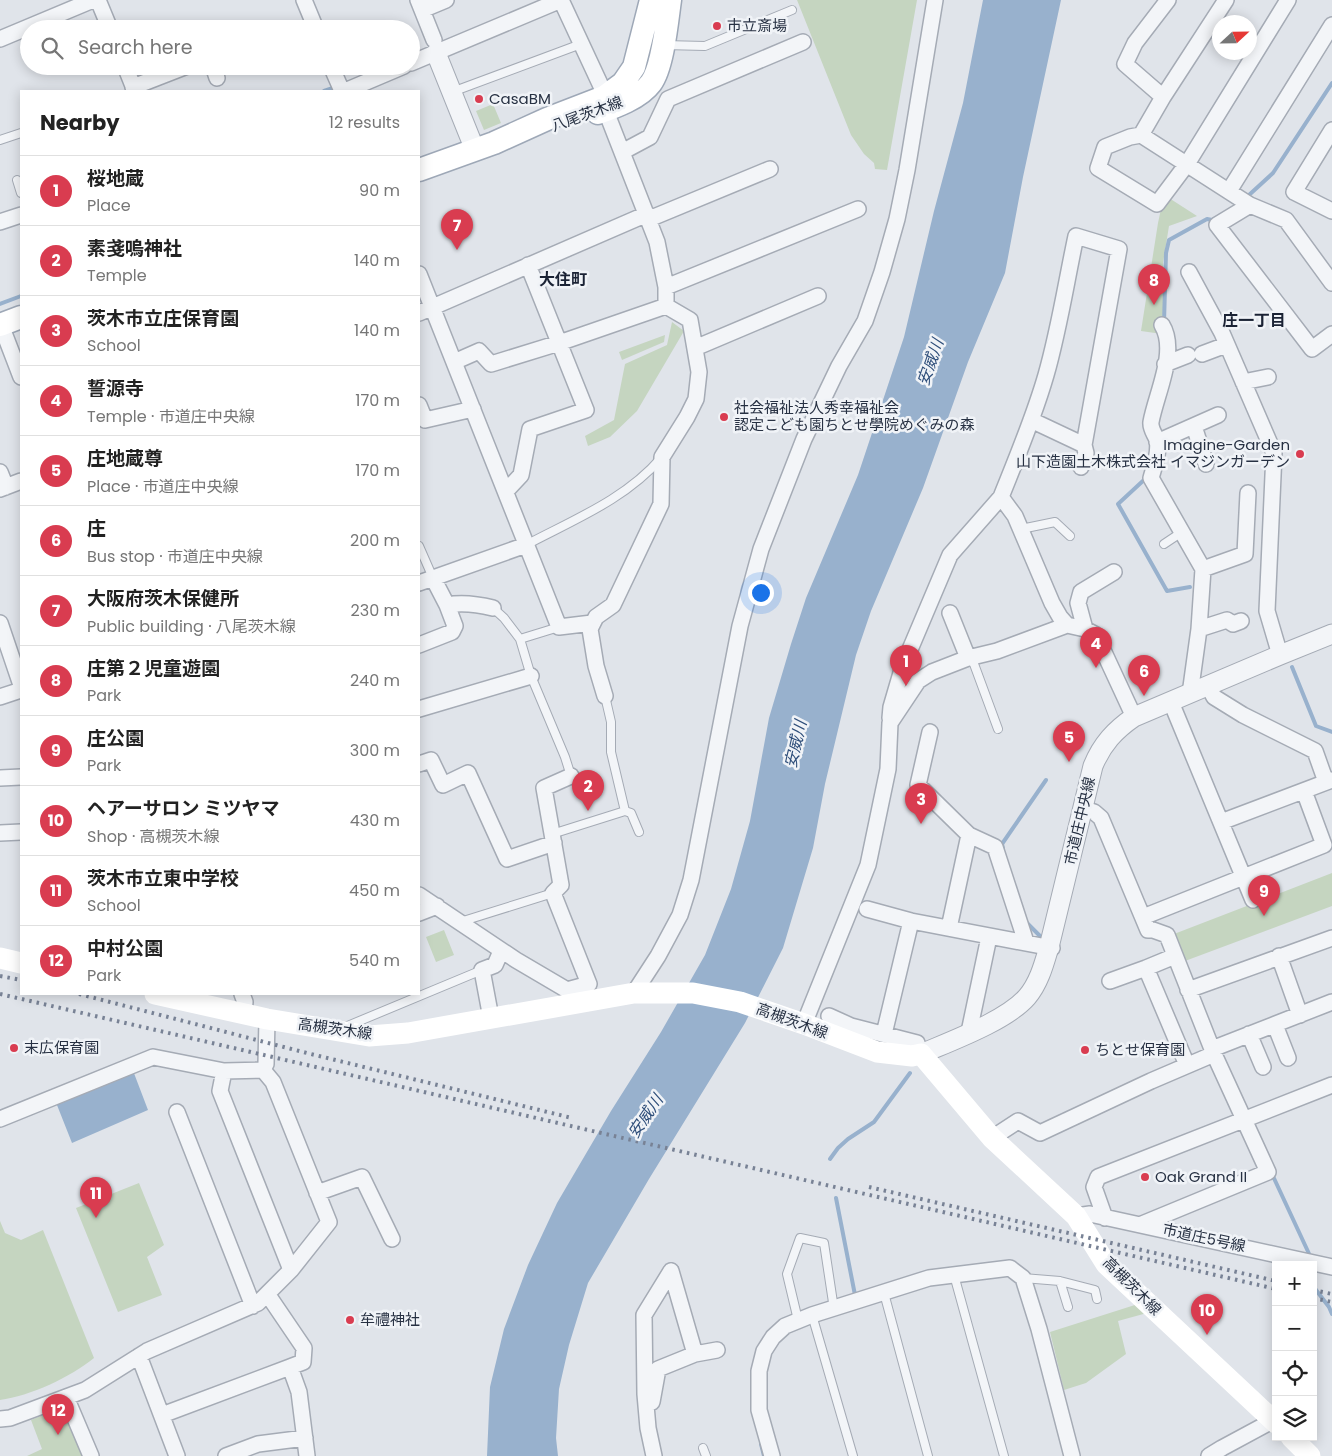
<!DOCTYPE html>
<meta charset="utf-8">
<style>
:root{--surface:#fff;--page:#f2f2f2;--text:#222;--muted:#767676;--line:#e0e0e0;--accent:#d93c50}
body{margin:0;font-family:Poppins,"Noto Sans JP",sans-serif;background:var(--page);color:var(--text)}
.controls{position:absolute;right:15px;bottom:15px;display:grid;overflow:hidden;border-radius:0px;box-shadow:0 2px 12px #0003}
.controls button{width:45px;height:45px;display:grid;place-items:center;padding:0;border:0;border-bottom:1px solid var(--line);background:var(--surface);color:var(--text);font:25px sans-serif}
.compass{position:absolute;left:1212px;top:15px;width:45px;height:45px;border-radius:50%;background:var(--surface);box-shadow:0 2px 12px #0003;rotate:68deg}
.you{position:absolute;left:760px;top:592px;width:18px;height:18px;margin:-12px;border:4px solid #fff;border-radius:50%;background:#1a73e8;box-shadow:0 0 0 8px #1a73e833}
.badge{display:grid;place-items:center;width:32px;height:32px;border-radius:50%;background:var(--accent);color:#fff;font-size:16px;font-weight:700}
.pin{position:absolute;translate:-50% -41px;filter:drop-shadow(0 1px 2px #0008)}
.pin::after{content:'';position:absolute;top:26px;width:18px;height:15px;background:inherit;clip-path:polygon(0 0,100% 0,50% 100%)}
.list{margin:0;padding:0;list-style:none}
h2{display:flex;justify-content:space-between;align-items:center;height:65px;margin:0;padding:0 20px;font-size:21px}
h2 small{font-size:16px;font-weight:400;color:var(--muted)}
.list li{display:grid;grid-template-columns:32px 1fr auto;gap:15px;align-items:center;box-sizing:border-box;height:70px;padding:0 20px;border-top:1px solid var(--line)}
.list b{display:block;font-size:19px;white-space:nowrap}
.list p{margin:0;font-size:16px;white-space:nowrap;color:var(--muted)}
.list em{font-size:16px;font-style:normal;color:var(--muted)}
.icon{flex:none;width:28px;height:28px;fill:none;stroke:currentColor;stroke-width:2;stroke-linecap:round;stroke-linejoin:round}
.map{position:relative;flex:none;width:1332px;height:1456px;overflow:hidden}
.search{position:absolute;background:var(--surface);box-shadow:0 2px 12px #0003;left:20px;top:20px;width:400px;height:55px;display:flex;align-items:center;gap:12px;box-sizing:border-box;padding:0 18px;border-radius:28px;color:var(--muted);font-size:19px}
.panel{position:absolute;background:var(--surface);box-shadow:0 2px 12px #0003;left:20px;top:90px;width:400px;height:905px;border-radius:0px}
.map>svg:first-child{display:block}
.green{fill:#c5d5c0}
.water{fill:#98b1cd}
.lines{fill:none;stroke-linecap:round;stroke-linejoin:round}
.stream{stroke:#98b1cd;stroke-width:4}
.service-casing{stroke:#a5abb5;stroke-width:10}
.minor-casing{stroke:#a5abb5;stroke-width:18}
.tertiary-casing{stroke:#a5abb5;stroke-width:21}
.primary-casing{stroke:#9ea8b7;stroke-width:25}
.service{stroke:#f3f5f8;stroke-width:8}
.minor{stroke:#f3f5f8;stroke-width:15}
.tertiary{stroke:#f3f5f8;stroke-width:19}
.secondary{stroke:#fff;stroke-width:21}
.primary{stroke:#fff;stroke-width:22}
.rail{stroke:#788295;stroke-width:4;stroke-dasharray:2.5 5;stroke-linecap:butt}
.poi-dot{fill:#d93c50;stroke:#f0f3f7;stroke-width:2}
.labels{text-anchor:middle;stroke-width:5;stroke-linejoin:round;paint-order:stroke}
.poi-label{font-size:15px;fill:#273143;stroke:#f0f3f7;text-anchor:start}
.street-label{font-size:15px;fill:#273143;stroke:#f0f3f7}
.neighbourhood-label{font-size:16px;font-weight:bold;fill:#1a2234;stroke:#f0f3f7}
.water-label{font-size:16px;font-style:italic;fill:#2e4e7a;stroke:#f0f3f7}
</style>
<div class="map">
<svg width="1332" height="1456" viewBox="0 0 1332 1456">
<rect width="100%" height="100%" fill="#e0e4ea"/>
<path class="green" d="M797,0H917L887,170L875,169L874,163L864,154L851,135Z
M493,104L501,123L484,130L476,111Z
M1169,198L1197,216L1169,226L1163,263L1164,285L1162,334L1141,331L1158,223L1161,209Z
M672,322L684,331L637,411L610,437L588,446L585,436L614,420L625,364L667,345Z
M665,335L664,342L622,360L619,352Z
M1332,873V906L1185,961L1174,934Z
M444,930L454,955L436,962L426,937Z
M139,1183L164,1245L147,1257L162,1295L118,1312L76,1208Z
M0,1221L5,1233L21,1240L43,1230L94,1358C71,1377 30,1396 0,1400Z
M1138,1304L1147,1313L1118,1321L1126,1354L1086,1383L1064,1390L1050,1332Z
M67,1405L87,1456H27L42,1449L31,1420Z"/>
<path class="water" d="M983,0H1061L1023,177L1005,273L968,362L923,488L871,611L856,655L825,784L813,848L783,948L745,1023L649,1179L588,1283L569,1345L559,1389L556,1438L558,1456H487L490,1387L504,1329L528,1265L557,1203L611,1111L661,1032L705,955L731,889L750,821L769,718L791,644L806,598L858,475L904,337L934,211L963,103Z
M132,1068L148,1110L72,1143L55,1100Z"/>
<g class="lines">
<path class="stream" d="M324,91L336,87
M1249,195L1273,173L1332,83
M0,304L21,296
M1164,323L1166,253L1169,240L1207,219L1212,220L1216,218
M1145,479L1118,504L1167,591L1190,587
M1292,667L1316,726L1332,732
M1003,849L1002,844L1046,780
M1026,922L1040,936L1045,938
M830,1159L838,1148L848,1139L874,1122L910,1073
M1272,1174L1311,1258
M836,1198L855,1295
M1313,1286L1329,1307L1332,1314
M761,1444L764,1456"/>
<defs>
<path id="service" d="M664,45L705,46L792,10
M452,92L581,44
M0,140L21,133
M17,180L21,193
M1021,529L1055,522L1070,536
M1164,544L1182,532
M526,545C573,520 626,499 661,458
M419,546L433,578
M493,608L504,618L520,639
M559,627L520,639L531,676L565,757L571,776
M968,658L974,664L998,729
M625,811L631,813L639,832
M552,834L625,811L611,752V722L605,696
M460,922L553,893
M345,1027L482,970
M954,1275L1004,1456
M1023,1278L1060,1281L1095,1290L1097,1299
M1060,1281L1068,1307
M884,1293L928,1456
M812,1315L853,1456
M798,1320L787,1274L800,1238L824,1243L834,1309
M703,1448L706,1456"/>
<path id="minor" d="M98,0L110,29
M304,0L316,29
M418,0L434,40
M561,0L601,86L609,119L657,242L666,287V306L690,320L699,372L696,399L687,417L662,457L661,504L613,605L596,617L590,629L596,666L605,696
M1226,0L1163,97L1141,135L1250,205L1286,220L1332,283
M422,10L446,0
M0,39L93,0
M411,63L561,0
M125,66L135,91
M213,66L217,78
M331,66L342,91
M133,87L187,66
M345,91L404,66
M1163,97L1125,64L1135,43L1168,0
M1332,130L1294,192L1332,211
M1141,135L1130,137L1105,147L1098,168L1157,204L1187,164L1288,0
M622,152L650,137L668,99L803,42
M1229,191L1332,25
M1250,205L1217,225L1312,349L1332,334
M649,219L770,169
M0,222L21,215
M1189,272L1222,333L1274,453L1267,611L1280,655
M419,274L559,627L592,623
M666,287L858,209
M419,313L647,214
M1,325L21,377
M1162,325C1178,351 1156,394 1151,422C1150,429 1155,434 1157,440C1160,452 1154,467 1151,478L1203,569L1199,629L1190,694
M695,348L818,296
M1202,354L1226,345
M454,362L479,351L491,364L559,343L666,306
M1165,364L1188,355
M1243,382L1268,377
M419,405L425,420L473,409
M1031,420L1084,445L1119,249L1076,236C1066,283 1059,330 1046,375C1034,417 1017,457 1001,497L1015,516L1052,603L1060,617L1067,625
M1194,426L1206,464
M1157,442L1218,415
M1081,467L1086,453L1084,445
M0,472L6,487
M0,489L21,481
M506,491L521,475L530,429L586,410L528,265
M1203,569L1245,554L1248,493
M433,578L447,605C463,602 477,604 493,608
M419,583L526,545
M950,613L968,658
M0,623L21,685
M1085,629L1078,603L1081,592L1114,572
M1199,629L1227,620L1233,624L1241,621
M419,645L452,632L455,626L447,605
M1208,686L1214,697L1243,715L1315,751L1326,782
M0,697L21,690
M1171,702L1253,900
M419,709L531,676
M890,718L891,707L903,666L950,555L1001,497
M930,732L918,785L969,835
M419,764L431,760L443,785L468,773L507,859L554,843
M0,778L21,777
M1082,808L1094,812L1101,818L1148,930H1153L1167,935L1214,1054L1268,1172L1142,1224
M1221,822L1332,780
M0,833L21,832
M419,895L516,960L567,990L589,984L553,893L561,885L544,788L571,776
M867,909L911,921L1052,948
M419,913L437,906
M1143,917L1324,845L1304,791
M949,928L969,835L995,847L1026,942
M1175,956L1146,968L1187,1065
M1279,956L1300,1015
M1110,981L1146,968
M1188,990L1332,938
M634,993L658,956L680,915L691,880L740,626L761,549L804,439L839,366L865,321L882,272L897,219L907,170L935,0
M242,994L245,1002L244,1014
M829,1016L851,1026L917,1043L921,1054
M491,1018L482,970L495,965L501,951
M804,1024L868,865L888,769L890,723L918,681L932,672L968,658L997,651L1067,625L1085,629L1096,635L1134,717
M1275,1025L1288,1058
M969,1032L989,937
M884,1034L911,921
M1249,1034L1263,1067
M1212,1049L1332,1002
M263,1070L266,1064L267,1019
M224,1071L220,1091L291,1270
M177,1112L253,1306
M0,1119L153,1057L224,1071L263,1070L273,1082L329,1222L291,1270L258,1303L147,1351L85,1390L10,1418L0,1419
M992,1138L1018,1121L1040,1133L1151,1081L1214,1054
M317,1193L362,1177L392,1239
M1076,1216L1090,1214L1332,1267
M1105,1218L1094,1187L1098,1177L1332,1085
M671,1271L695,1354
M268,1295L304,1348L303,1362L290,1367L299,1392L307,1456
M139,1356L177,1456
M66,1397L91,1456
M652,1402L658,1369L695,1354L717,1350
M162,1415L290,1367
M226,1456L258,1444L305,1438
M654,1456L648,1428L645,1394L644,1315L671,1271
M772,1456L759,1410V1371L764,1351L773,1337L785,1326L812,1315L929,1278L1010,1268L1023,1278L1039,1329L1072,1456
M1209,1456L1222,1448L1274,1420"/>
<path id="tertiary" d="M436,53L475,150
M921,1054C951,1041 1006,1021 1027,997C1039,983 1044,964 1049,947L1093,766C1102,744 1115,730 1134,717L1280,655L1332,634"/>
<path id="primary" d="M598,113C615,107 640,98 651,83C663,67 667,21 670,0
M419,170L494,143L547,119L604,97L623,83L634,67L651,0
M0,325L21,317"/>
</defs>
<use href="#service" class="service-casing"/>
<use href="#minor" class="minor-casing"/>
<use href="#tertiary" class="tertiary-casing"/>
<use href="#primary" class="primary-casing"/>
<use href="#service" class="service"/>
<use href="#minor" class="minor"/>
<use href="#tertiary" class="tertiary"/>
<path class="secondary" d="M0,958L21,963
M155,994L267,1019L369,1036L408,1033L634,993H693L740,1002L804,1024L877,1052L912,1056L921,1054L992,1138L1076,1216L1106,1264L1276,1423
M1291,1437L1310,1456"/>
<use href="#primary" class="primary"/>
<path class="rail" d="M0,976L21,980
M0,994L1276,1289
M79,994L311,1054L572,1118
M869,1187L1276,1281
M1313,1290L1332,1294
M1313,1298L1332,1302"/>
</g>
<g class="poi-dot">
<circle cx="717" cy="26" r="5"/>
<circle cx="479" cy="99" r="5"/>
<circle cx="724" cy="417" r="5"/>
<circle cx="1300" cy="454" r="5"/>
<circle cx="14" cy="1048" r="5"/>
<circle cx="1085" cy="1050" r="5"/>
<circle cx="1145" cy="1177" r="5"/>
<circle cx="350" cy="1320" r="5"/>
</g>
<g class="labels">
<g class="poi-label">
<text x="727" y="31">市立斎場</text>
<text x="489" y="104">CasaBM</text>
<text x="734" y="413">社会福祉法人秀幸福祉会<tspan x="734" dy="17">認定こども園ちとせ學院めぐみの森</tspan></text>
<text x="1290" y="450" text-anchor="end">Imagine-Garden<tspan x="1290" dy="17">山下造園土木株式会社 イマジンガーデン</tspan></text>
<text x="24" y="1053">末広保育園</text>
<text x="1095" y="1055">ちとせ保育園</text>
<text x="1155" y="1182">Oak Grand II</text>
<text x="360" y="1325">牟禮神社</text>
</g>
<g class="street-label">
<text transform="translate(587 114) rotate(-20)" y="5">八尾茨木線</text>
<text transform="translate(1080 821) rotate(-77)" y="5">市道庄中央線</text>
<text transform="translate(792 1021) rotate(20)" y="5">高槻茨木線</text>
<text transform="translate(335 1029) rotate(8)" y="5">高槻茨木線</text>
<text transform="translate(1204 1238) rotate(12)" y="5">市道庄5号線</text>
<text transform="translate(1132 1286) rotate(45)" y="5">高槻茨木線</text>
</g>
<g class="neighbourhood-label">
<text x="563" y="285">大住町</text>
<text x="1254" y="326">庄一丁目</text>
</g>
<g class="water-label">
<text transform="translate(930 362) rotate(-71)" y="6">安威川</text>
<text transform="translate(795 744) rotate(-77)" y="6">安威川</text>
<text transform="translate(645 1116) rotate(-56)" y="6">安威川</text>
</g>
</g>
</svg>
<div class="controls">
<button>+</button>
<button>−</button>
<button><svg class="icon" aria-label="locate" viewBox="0 0 24 24"><circle cx="12" cy="12" r="6"/><path d="M12 2v4M12 18v4M2 12h4M18 12h4"/></svg></button>
<button><svg class="icon" aria-label="layers" viewBox="0 0 24 24"><path d="M12 4l9 5-9 5-9-5zM3 14l9 5 9-5"/></svg></button>
</div>
<svg class="compass" viewBox="-18 -18 36 36"><path d="M0-13l5 13h-10z" fill="#e53935"/><path d="M0 13l5-13h-10z" fill="#767676"/></svg>
<div class="you"></div>
<div class="pin badge" style="left:906px;top:686px">1</div>
<div class="pin badge" style="left:588px;top:811px">2</div>
<div class="pin badge" style="left:921px;top:824px">3</div>
<div class="pin badge" style="left:1096px;top:668px">4</div>
<div class="pin badge" style="left:1069px;top:762px">5</div>
<div class="pin badge" style="left:1144px;top:696px">6</div>
<div class="pin badge" style="left:457px;top:250px">7</div>
<div class="pin badge" style="left:1154px;top:305px">8</div>
<div class="pin badge" style="left:1264px;top:916px">9</div>
<div class="pin badge" style="left:1207px;top:1335px">10</div>
<div class="pin badge" style="left:96px;top:1218px">11</div>
<div class="pin badge" style="left:58px;top:1435px">12</div>
<div class="search"><svg class="icon" aria-label="search" viewBox="0 0 24 24"><circle cx="10" cy="10" r="6"/><path d="M15 15l6 6"/></svg>Search here</div>
<section class="panel">
<h2>Nearby<small>12 results</small></h2>
<ul class="list">
<li><span class="badge">1</span><div><b>桜地蔵</b><p>Place</p></div><em>90 m</em></li>
<li><span class="badge">2</span><div><b>素戔嗚神社</b><p>Temple</p></div><em>140 m</em></li>
<li><span class="badge">3</span><div><b>茨木市立庄保育園</b><p>School</p></div><em>140 m</em></li>
<li><span class="badge">4</span><div><b>誓源寺</b><p>Temple · 市道庄中央線</p></div><em>170 m</em></li>
<li><span class="badge">5</span><div><b>庄地蔵尊</b><p>Place · 市道庄中央線</p></div><em>170 m</em></li>
<li><span class="badge">6</span><div><b>庄</b><p>Bus stop · 市道庄中央線</p></div><em>200 m</em></li>
<li><span class="badge">7</span><div><b>大阪府茨木保健所</b><p>Public building · 八尾茨木線</p></div><em>230 m</em></li>
<li><span class="badge">8</span><div><b>庄第２児童遊園</b><p>Park</p></div><em>240 m</em></li>
<li><span class="badge">9</span><div><b>庄公園</b><p>Park</p></div><em>300 m</em></li>
<li><span class="badge">10</span><div><b>ヘアーサロン ミツヤマ</b><p>Shop · 高槻茨木線</p></div><em>430 m</em></li>
<li><span class="badge">11</span><div><b>茨木市立東中学校</b><p>School</p></div><em>450 m</em></li>
<li><span class="badge">12</span><div><b>中村公園</b><p>Park</p></div><em>540 m</em></li>
</ul>
</section>
</div>
